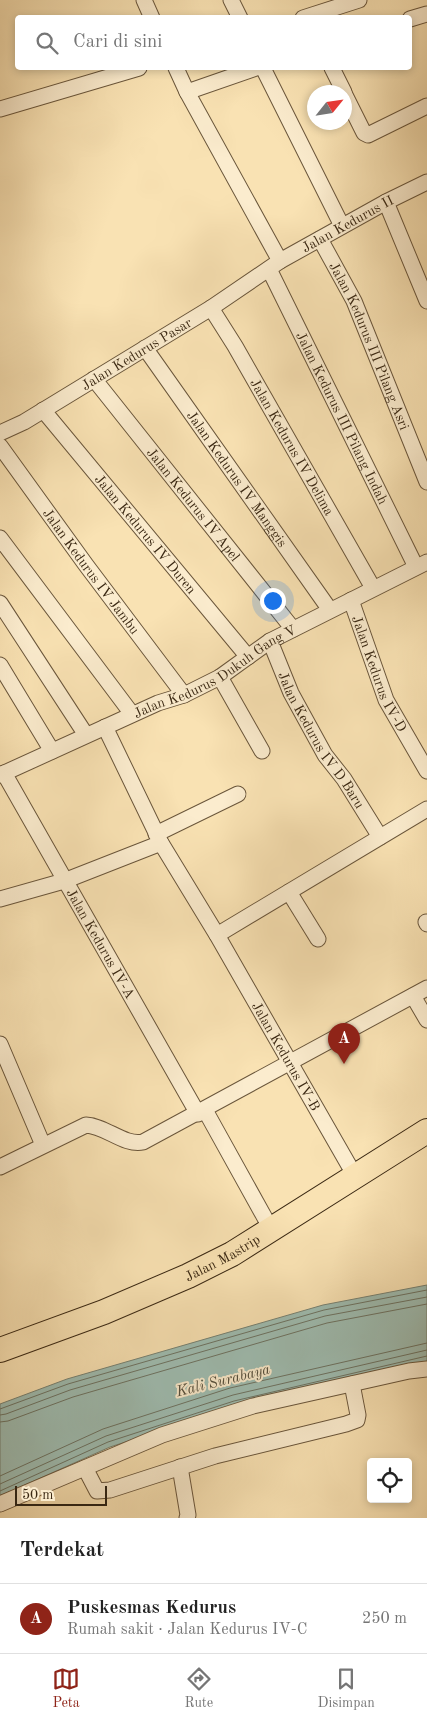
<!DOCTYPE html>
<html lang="id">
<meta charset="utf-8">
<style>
:root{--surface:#fff;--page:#f6f6f6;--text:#222;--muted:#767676;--line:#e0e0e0;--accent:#8f2418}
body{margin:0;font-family:"Old Standard TT",serif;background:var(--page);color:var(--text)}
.controls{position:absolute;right:15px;bottom:15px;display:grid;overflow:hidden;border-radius:5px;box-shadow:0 2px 8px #0003}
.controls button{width:45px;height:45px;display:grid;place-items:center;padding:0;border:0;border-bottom:1px solid var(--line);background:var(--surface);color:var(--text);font:25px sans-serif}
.compass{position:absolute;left:307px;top:85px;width:45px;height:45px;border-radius:50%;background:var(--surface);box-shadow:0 2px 8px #0003;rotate:60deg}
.scale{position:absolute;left:15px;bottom:12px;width:92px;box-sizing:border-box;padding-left:5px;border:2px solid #3a2813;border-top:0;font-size:14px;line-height:18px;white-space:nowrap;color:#3a2813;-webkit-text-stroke:4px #fbecce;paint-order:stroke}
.you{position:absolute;left:272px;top:600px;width:18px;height:18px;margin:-12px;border:4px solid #fff;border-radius:50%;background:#1a73e8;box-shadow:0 0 0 8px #1a73e833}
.badge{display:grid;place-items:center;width:32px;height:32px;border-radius:50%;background:var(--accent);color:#fff;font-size:16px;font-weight:700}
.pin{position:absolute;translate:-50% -41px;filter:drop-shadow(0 1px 2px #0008)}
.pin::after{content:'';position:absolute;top:26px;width:18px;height:15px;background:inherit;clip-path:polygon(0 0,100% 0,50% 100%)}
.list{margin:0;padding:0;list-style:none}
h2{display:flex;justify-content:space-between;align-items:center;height:65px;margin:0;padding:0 20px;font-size:21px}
h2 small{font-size:16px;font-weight:400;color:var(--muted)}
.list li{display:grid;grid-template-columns:32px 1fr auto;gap:15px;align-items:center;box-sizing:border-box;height:70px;padding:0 20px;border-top:1px solid var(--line)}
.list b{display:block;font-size:19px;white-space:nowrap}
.list p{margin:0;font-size:16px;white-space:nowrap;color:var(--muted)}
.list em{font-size:16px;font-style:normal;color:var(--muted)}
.icon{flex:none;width:28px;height:28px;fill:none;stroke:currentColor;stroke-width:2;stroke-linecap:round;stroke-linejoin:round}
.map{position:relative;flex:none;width:427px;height:1518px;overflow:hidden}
.search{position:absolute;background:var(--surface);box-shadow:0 2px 8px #0003;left:15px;right:15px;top:15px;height:55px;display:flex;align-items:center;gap:12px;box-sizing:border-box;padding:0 18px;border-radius:5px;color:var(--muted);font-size:19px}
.sheet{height:135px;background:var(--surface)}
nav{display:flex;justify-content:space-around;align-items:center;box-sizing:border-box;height:70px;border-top:1px solid var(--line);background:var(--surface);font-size:14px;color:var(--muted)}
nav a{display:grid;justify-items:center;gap:2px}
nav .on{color:var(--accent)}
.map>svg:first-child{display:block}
.water{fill:#9ebdb2;stroke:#768172}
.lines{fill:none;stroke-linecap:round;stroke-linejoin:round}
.shore{stroke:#6c7262;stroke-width:1}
.minor-casing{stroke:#6a563b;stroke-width:17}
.primary-casing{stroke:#3a2813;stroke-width:26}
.minor{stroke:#fbecce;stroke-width:15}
.primary{stroke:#f9e2b3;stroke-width:24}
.labels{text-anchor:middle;stroke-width:4;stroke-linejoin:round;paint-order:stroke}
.street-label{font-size:14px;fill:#3a2813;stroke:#fbecce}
.water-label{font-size:15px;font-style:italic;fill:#534d3b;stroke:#fbecce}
</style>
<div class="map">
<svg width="427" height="1518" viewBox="0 0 427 1518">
<rect width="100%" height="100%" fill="#f9e2b3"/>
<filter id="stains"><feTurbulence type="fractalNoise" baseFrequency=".004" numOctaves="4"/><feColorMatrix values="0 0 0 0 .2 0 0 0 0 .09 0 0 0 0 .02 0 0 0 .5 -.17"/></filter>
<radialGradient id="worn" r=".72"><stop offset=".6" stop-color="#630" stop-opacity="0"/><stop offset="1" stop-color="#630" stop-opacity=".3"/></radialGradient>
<path class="water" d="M427,1285V1361L408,1367L236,1406L110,1447L0,1496V1404L67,1379L323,1305Z"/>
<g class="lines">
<path class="shore" d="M0,1409L68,1384L324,1310L427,1290
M0,1415L6,1414L70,1390L325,1316L427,1297
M0,1422L8,1421L73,1397L327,1323L427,1304
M0,1476L103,1429L230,1388L427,1343
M0,1484L106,1436L233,1395L427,1350
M0,1491L108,1442L234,1401L427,1356"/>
<defs>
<g id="minor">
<path d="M144,0L152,18"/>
<path d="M231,0L240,18"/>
<path d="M303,18L359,0"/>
<path d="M410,19L427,14"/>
<path d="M176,68L187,92L280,261"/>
<path d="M263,68L342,226"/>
<path d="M332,68L344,92"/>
<path d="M187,92L256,68"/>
<path d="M344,93L364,133L368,135L427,106"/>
<path d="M0,109L139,68"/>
<path d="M386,202L427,301"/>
<path id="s1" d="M320,239L354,301L427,482"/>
<path id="s2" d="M269,269L416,567"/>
<path id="s3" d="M211,308L235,346L373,588"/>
<path id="s4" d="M145,348L330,610"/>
<path id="s5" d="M94,379L293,629"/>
<path id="s6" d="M43,410L248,657"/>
<path id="s7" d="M0,433L24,422L211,308L280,261L386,202L427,182"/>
<path id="s8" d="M0,446L86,565L184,695"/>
<path d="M0,538L132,714"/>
<path id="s9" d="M351,600L386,700L427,771"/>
<path d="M0,603L86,735"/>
<path id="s10" d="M270,641L291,693L325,755L344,779L380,837"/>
<path d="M0,665L52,751"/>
<path d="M220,677L262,751"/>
<path id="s11" d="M105,727L161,843L217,935L355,1176"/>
<path id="s12" d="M4,773L198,1114"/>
<path id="s13" d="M0,775L158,703L184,695L220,677L270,641L427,562"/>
<path d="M156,834L238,794"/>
<path d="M289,892L318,939"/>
<path d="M0,899L64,881L161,843"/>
<path d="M426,922L427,924"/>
<path d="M217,935L427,809"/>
<path d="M413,996L427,1020"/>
<path d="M0,1044L43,1145"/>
<path d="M205,1110L271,1229"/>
<path d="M0,1167L86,1125C106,1126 124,1146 143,1142L427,988"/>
<path d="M180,1467L188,1515L187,1518"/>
<path d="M85,1468L97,1491L110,1490L215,1456L346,1424L357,1420L358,1415L352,1384"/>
<path d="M0,1504L162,1435L253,1406L409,1371L427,1369"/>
</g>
<g id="primary">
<path id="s14" d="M0,1350L104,1312L188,1276L232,1254L427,1131"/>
</g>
</defs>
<use href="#minor" class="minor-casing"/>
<use href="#primary" class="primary-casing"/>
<use href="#minor" class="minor"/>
<use href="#primary" class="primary"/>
</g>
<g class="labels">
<g class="street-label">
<text dy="5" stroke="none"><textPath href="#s7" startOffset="406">Jalan Kedurus II</textPath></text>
<text dy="5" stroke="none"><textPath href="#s1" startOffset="118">Jalan Kedurus III Pilang Asri</textPath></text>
<text dy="5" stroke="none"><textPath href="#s7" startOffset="158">Jalan Kedurus Pasar</textPath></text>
<text dy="5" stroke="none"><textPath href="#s2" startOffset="166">Jalan Kedurus III Pilang Indah</textPath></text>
<text dy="5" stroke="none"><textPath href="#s3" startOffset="161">Jalan Kedurus IV Delima</textPath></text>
<text dy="5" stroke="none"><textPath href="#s4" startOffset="160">Jalan Kedurus IV Manggis</textPath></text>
<text dy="5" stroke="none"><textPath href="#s5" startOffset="160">Jalan Kedurus IV Apel</textPath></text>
<text dy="5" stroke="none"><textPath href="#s6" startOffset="161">Jalan Kedurus IV Duren</textPath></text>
<text dy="5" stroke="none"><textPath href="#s8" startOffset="155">Jalan Kedurus IV Jambu</textPath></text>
<text dy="5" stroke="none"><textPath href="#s13" startOffset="239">Jalan Kedurus Dukuh Gang V</textPath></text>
<text dy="5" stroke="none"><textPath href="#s9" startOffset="79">Jalan Kedurus IV-D</textPath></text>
<text dy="5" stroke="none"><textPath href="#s10" startOffset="112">Jalan Kedurus IV D Baru</textPath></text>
<text dy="5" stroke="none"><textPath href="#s12" startOffset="196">Jalan Kedurus IV-A</textPath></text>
<text dy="5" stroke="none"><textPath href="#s11" startOffset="376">Jalan Kedurus IV-B</textPath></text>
<text dy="5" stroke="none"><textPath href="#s14" startOffset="241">Jalan Mastrip</textPath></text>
</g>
<g class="water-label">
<text transform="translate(223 1380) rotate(-14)" y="5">Kali Surabaya</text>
</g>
</g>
<rect width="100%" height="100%" filter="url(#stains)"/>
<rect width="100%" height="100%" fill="url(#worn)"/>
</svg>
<div class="controls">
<button><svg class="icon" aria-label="locate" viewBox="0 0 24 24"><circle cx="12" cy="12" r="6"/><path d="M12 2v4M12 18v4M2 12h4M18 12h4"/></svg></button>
</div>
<svg class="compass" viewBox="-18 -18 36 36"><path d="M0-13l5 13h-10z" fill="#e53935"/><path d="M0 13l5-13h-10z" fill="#767676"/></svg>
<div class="scale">50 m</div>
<div class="you"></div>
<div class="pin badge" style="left:344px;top:1064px">A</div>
<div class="search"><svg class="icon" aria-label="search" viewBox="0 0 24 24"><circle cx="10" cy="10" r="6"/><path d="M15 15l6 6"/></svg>Cari di sini</div>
</div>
<section class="sheet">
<h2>Terdekat<small></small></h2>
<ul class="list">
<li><span class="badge">A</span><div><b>Puskesmas Kedurus</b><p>Rumah sakit · Jalan Kedurus IV-C</p></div><em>250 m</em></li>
</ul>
</section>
<nav>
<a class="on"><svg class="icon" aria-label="map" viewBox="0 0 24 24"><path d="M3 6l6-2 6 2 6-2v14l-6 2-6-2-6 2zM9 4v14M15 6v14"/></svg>Peta</a>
<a><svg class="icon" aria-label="directions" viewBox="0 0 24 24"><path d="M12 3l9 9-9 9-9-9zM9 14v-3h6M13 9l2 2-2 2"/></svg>Rute</a>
<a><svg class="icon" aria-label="saved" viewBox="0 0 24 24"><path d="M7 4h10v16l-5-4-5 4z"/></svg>Disimpan</a>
</nav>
